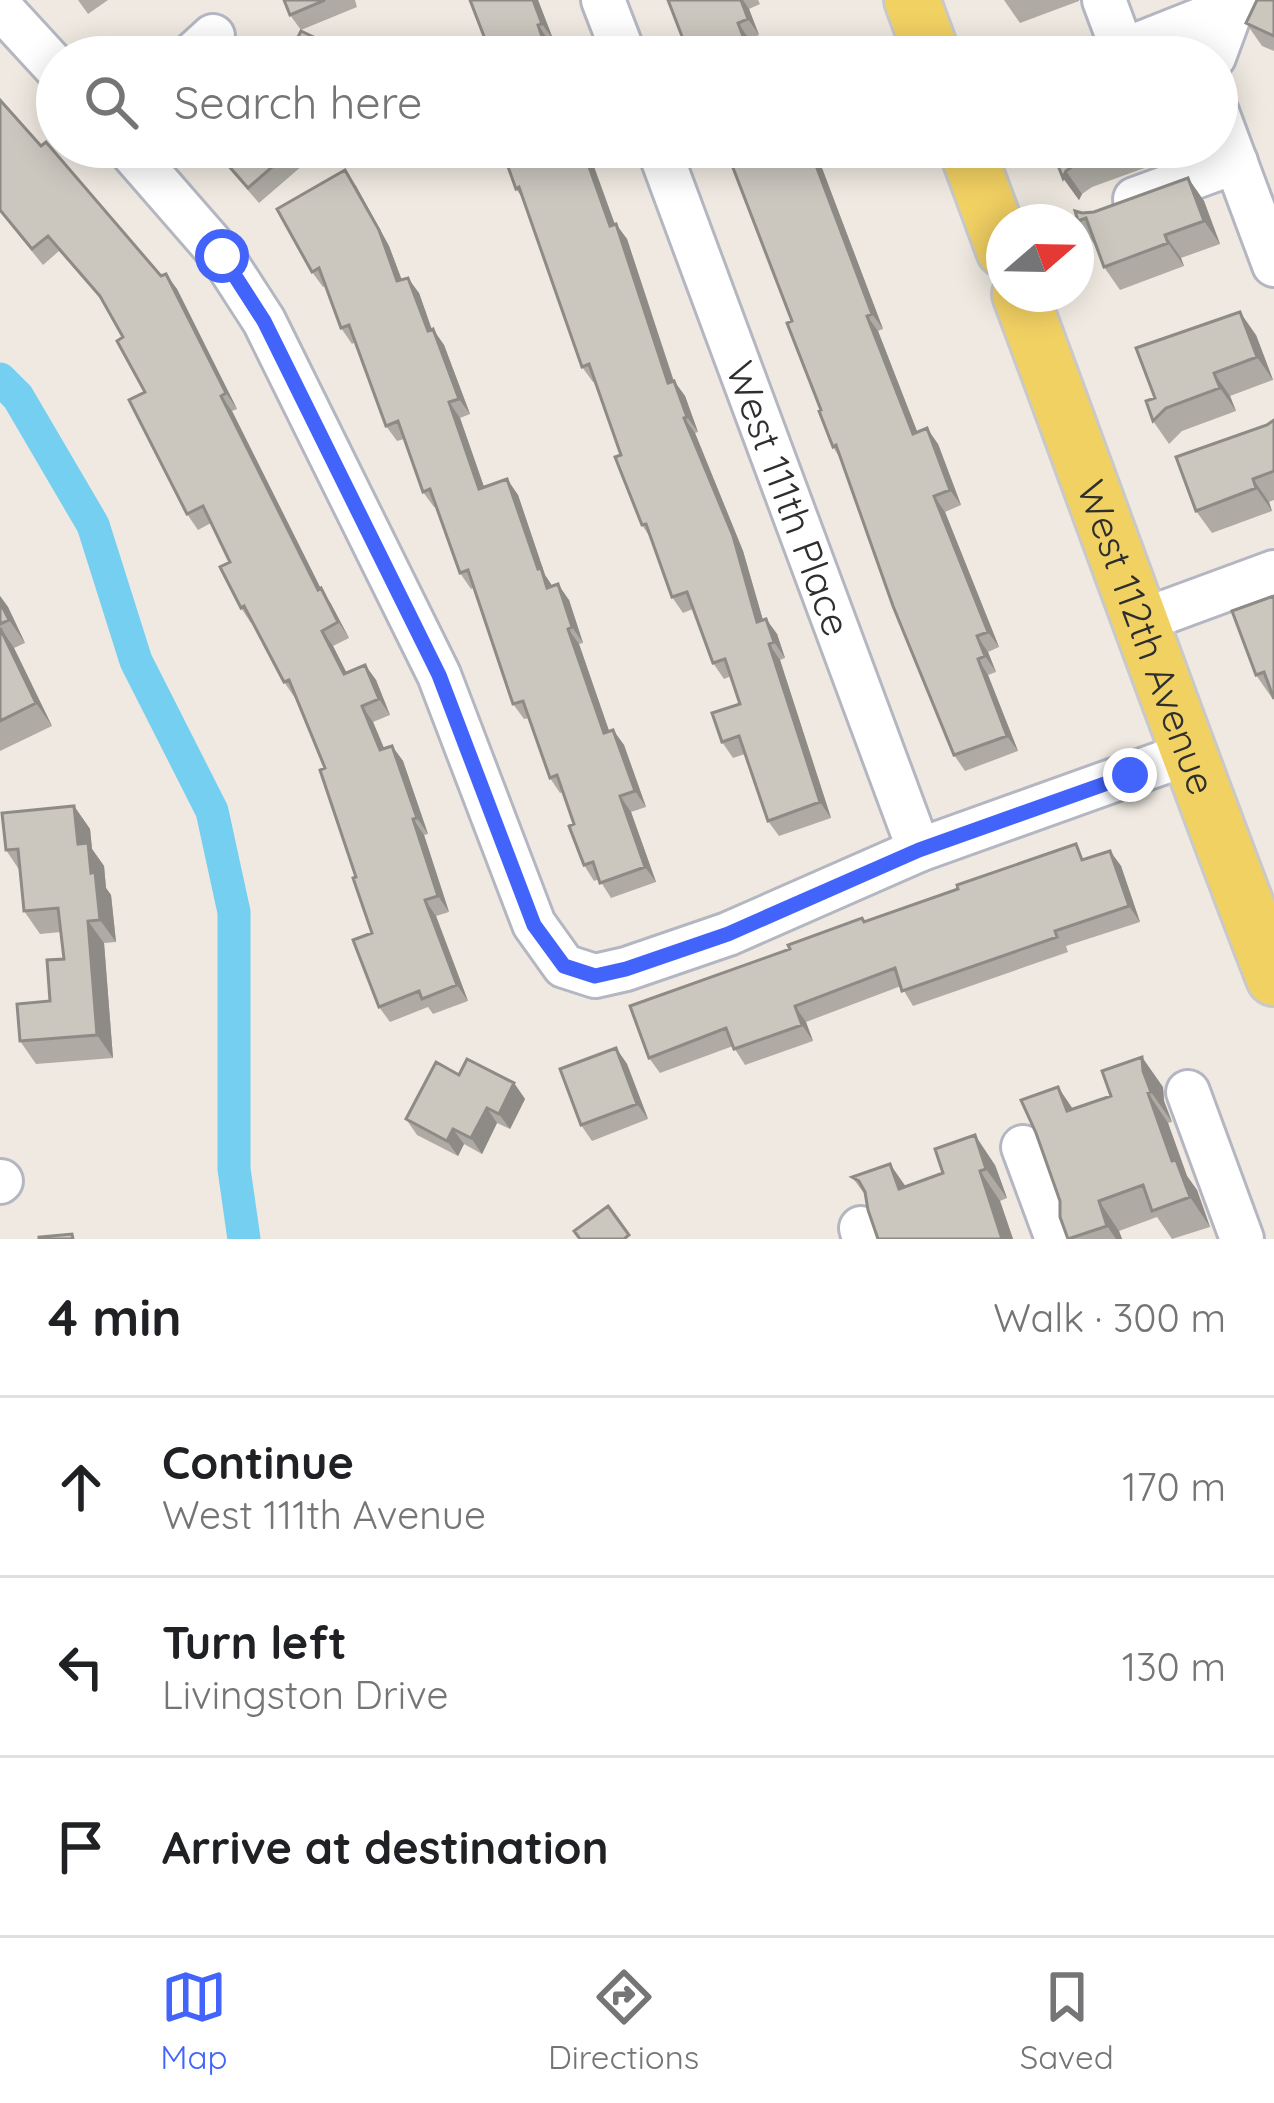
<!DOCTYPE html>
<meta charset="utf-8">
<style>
:root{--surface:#fff;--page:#f2f2f2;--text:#202124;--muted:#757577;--line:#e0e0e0;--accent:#4264fb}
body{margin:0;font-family:Quicksand,sans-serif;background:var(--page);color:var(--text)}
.compass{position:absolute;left:986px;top:204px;width:108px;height:108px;border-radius:50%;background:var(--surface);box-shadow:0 6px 30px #0003;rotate:70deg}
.stop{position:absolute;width:36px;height:36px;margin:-27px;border:9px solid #4264fb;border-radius:50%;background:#fff}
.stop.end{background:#4264fb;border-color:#fff;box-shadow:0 3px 12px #0008}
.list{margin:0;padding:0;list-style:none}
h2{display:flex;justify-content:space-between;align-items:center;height:156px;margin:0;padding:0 48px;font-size:51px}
h2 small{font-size:39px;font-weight:400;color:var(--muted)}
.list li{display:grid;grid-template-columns:78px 1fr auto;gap:36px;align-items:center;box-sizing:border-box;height:180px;padding:0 48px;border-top:3px solid var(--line)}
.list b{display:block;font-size:45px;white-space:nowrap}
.list p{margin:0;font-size:39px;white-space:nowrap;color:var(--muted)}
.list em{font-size:39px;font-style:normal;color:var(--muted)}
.icon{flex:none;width:66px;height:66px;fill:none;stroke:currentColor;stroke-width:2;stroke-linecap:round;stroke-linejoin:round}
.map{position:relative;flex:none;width:1274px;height:1239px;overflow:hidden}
.search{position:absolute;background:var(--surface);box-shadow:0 6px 30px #0003;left:36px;right:36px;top:36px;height:132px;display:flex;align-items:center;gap:30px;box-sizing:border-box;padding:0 42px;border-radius:66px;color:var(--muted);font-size:45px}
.sheet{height:696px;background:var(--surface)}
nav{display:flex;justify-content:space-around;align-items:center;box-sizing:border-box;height:168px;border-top:3px solid var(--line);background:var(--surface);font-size:33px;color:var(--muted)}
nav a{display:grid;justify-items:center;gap:6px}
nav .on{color:var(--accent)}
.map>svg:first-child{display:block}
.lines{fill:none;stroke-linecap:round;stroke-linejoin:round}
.canal{stroke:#75cff0;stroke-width:33}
.minor-casing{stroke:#b4b7c1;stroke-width:48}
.major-casing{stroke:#c9c9c9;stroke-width:60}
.minor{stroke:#fff;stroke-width:42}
.major{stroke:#f2d163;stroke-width:54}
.wall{fill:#afaba4}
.shaded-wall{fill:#8e8b86}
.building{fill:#cbc7bf;stroke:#8e8b86;stroke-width:3}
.route{stroke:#4264fb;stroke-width:15}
.labels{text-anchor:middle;stroke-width:10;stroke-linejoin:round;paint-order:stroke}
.street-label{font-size:39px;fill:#2e2e2e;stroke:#fff}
</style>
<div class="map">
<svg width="1274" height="1239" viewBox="0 0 1274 1239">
<rect width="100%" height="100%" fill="#efe9e1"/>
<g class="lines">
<path class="canal" d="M0,379L18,397L93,525L136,661L212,811L234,912V1169L244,1239"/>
<defs>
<g id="minor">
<path d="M603,0L625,57"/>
<path d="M1104,0L1123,51"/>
<path d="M0,7L57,69"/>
<path d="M190,57L213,36"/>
<path d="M1106,57L1232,7"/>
<path d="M1214,57L1235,0"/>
<path d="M1217,112L1274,265"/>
<path d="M127,147L222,256L264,321L439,675L534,924L564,966L595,976L626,969L728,934L919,850L1187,754"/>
<path id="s1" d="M658,147L919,850"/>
<path d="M1135,199L1236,162"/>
<path d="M1141,621L1274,572"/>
<path d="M1188,1092L1242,1239"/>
<path d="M1023,1147L1057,1239"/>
<path d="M0,1182L1,1181"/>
<path d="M861,1228L864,1239"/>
</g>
<g id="major">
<path d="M912,0L933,57"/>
<path d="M966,147L1004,250"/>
<path id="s2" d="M1020,294C1105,522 1186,751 1274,978"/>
</g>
</defs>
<use href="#minor" class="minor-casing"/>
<use href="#major" class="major-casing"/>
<use href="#minor" class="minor"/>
<use href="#major" class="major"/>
</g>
<path class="wall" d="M78,0H108L88,14Z
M284,0H355L357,7L301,30L290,15Z
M470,0H538L553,39L549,41L555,57H492Z
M668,0H758L760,4L749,9L759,35L749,39L756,57H690Z
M1004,0H1079V1L1020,23Z
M1274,0V51L1262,46L1246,23Z
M0,100L161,276L177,289L237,409L232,411L321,589L331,604L349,638L333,646L346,673L365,665L376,680L390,715L373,722L384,748L392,746L403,761L428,834L424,835L449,912L436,916L468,1001L433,1014L428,1007L390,1022L379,1007L372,933L325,768L295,698L284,682L253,622L251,623L241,608L230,562L211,523L198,530L187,514L145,392L123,337L105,304L59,251L43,265L0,212Z
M217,147H324L259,203L225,164L214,149Z
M501,147L615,224L627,239L674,381L685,396L698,432L695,433L743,551L763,620L766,619L777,634L785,658L780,660L831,818L779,836L768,821L745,754L733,758L722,742L740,704L731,676L724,679L713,663L693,609L683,613L672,597L652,540L642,525L621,455L595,382H593L582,367L524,200L516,189Z
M814,147L883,329L878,331L917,432L938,444L961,505L945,512L999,647L988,652L996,672L988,675L1018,751L965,771L954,755L840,458L833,447L792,321Z
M1062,147H1183L1186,153L1092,187L1082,194L1079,200L1063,178L1066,160Z
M1188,178L1204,201L1220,244L1181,258L1184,266L1120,290L1104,267L1094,244L1078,221L1082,213L1094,212Z
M356,186L389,246L402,280L419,293L432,330L444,345L470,414L460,418L484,487L507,479L518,495L545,575L552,586L569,600L583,643L579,644L609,731L613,730L624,745L646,807L631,812L656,882L611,898L599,879L594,881L584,865L574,824L563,792L560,793L550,778L529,718L524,719L513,704L473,588L471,589L460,573L436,507H434L423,492L404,439L397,441L386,426L355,342L352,344L341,328L325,286L323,287L312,272Z
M1256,335L1273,380L1230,396L1236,411L1182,431L1169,444L1153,421L1155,398Z
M1274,420V500L1269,502L1272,511L1212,533L1196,511L1267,425Z
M0,596L8,607L25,643L14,648L52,726L0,751Z
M1274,596V698H1272L1256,675Z
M74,806L90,829L92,849L104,866L106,888L111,895L116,942L104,943L113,1058L36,1064L20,1041L50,1001L64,959L61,932L40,934L24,911L20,871L6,850Z
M1110,851L1121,866L1140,922L1066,946L1068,952L913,1006L901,986L806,1022L813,1041L745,1065L733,1046L660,1073L649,1058L790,949L862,918L865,922Z
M616,1048L627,1064L648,1119L592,1141L581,1125Z
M459,1075L514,1083L525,1099L510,1129L497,1123L482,1154L464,1144L458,1156L417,1135L406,1119Z
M1058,1087L1073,1109L1163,1087L1164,1101L1172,1122L1168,1123L1187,1176L1197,1190L1210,1227L1172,1239L1157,1217L1119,1231L1122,1239H1068Z
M995,1165L1007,1198L1000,1201L1013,1239H878L866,1196L852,1177L906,1186Z"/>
<path class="shaded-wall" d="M533,0H538L553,39L542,24Z
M741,0H743L749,9L759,35L748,19Z
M738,23L749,39L756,57H751Z
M538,25L549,41L555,57H549Z
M328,44L337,57H324L323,55Z
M582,147H587L621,241L610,226Z
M809,147H814L883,329L872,314Z
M345,170L356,186L389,246L408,297L397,281Z
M1066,171L1082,194L1079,200L1063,178Z
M1188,178L1204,201L1220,244L1204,221Z
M616,224L627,239L679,398L668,383Z
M1165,235L1181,258L1184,266L1168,243Z
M166,274L177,289L237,409L226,393Z
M408,278L419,293L438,347L428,331Z
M1240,312L1256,335L1273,380L1257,357Z
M867,316L878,331L924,449L913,434Z
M433,329L444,345L470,414L459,399Z
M1214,373L1230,396L1236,411L1220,388Z
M674,381L685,396L698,432L687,417Z
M221,396L232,411L321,589L331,604L349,638L318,590Z
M449,402L460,418L490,504L479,489Z
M684,418L695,433L743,551L768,638L757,622Z
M927,428L938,444L961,505L950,490Z
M507,479L518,495L545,575L551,584L558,603L538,569Z
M1253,479L1269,502L1272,511L1256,488Z
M934,496L945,512L999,647L988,632Z
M558,584L569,600L583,643L572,627Z
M0,596L8,607L25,643L9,620L0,602Z
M766,619L777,634L785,658L774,642Z
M0,627L14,648L52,726L36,703Z
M568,629L579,644L615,748L604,733Z
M322,631L333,646L355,689L344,674Z
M977,636L988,652L996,672L985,656Z
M769,644L780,660L831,818L820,802Z
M978,659L988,675L1018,751L1007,736Z
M365,665L376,680L390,715L379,699Z
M362,706L373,722L391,765L380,750Z
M613,730L624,745L646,807L635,791Z
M392,746L403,761L428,834L417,818Z
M620,796L631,812L656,882L645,867Z
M74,806L90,829L92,849L104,866L106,888L111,895L116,942L100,920L78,844Z
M413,819L424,835L449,912L438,896Z
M1110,851L1121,866L1140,922L1129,906Z
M425,900L436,916L468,1001L457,985Z
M88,921L104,943L113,1058L97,1035Z
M795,1006L806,1022L813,1041L802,1025Z
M616,1048L627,1064L648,1119L637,1104Z
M1142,1057L1163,1087L1164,1101L1172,1122L1151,1092L1143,1071Z
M514,1083L525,1099L510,1129L499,1114Z
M1058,1087L1078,1117L1067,1111Z
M1148,1093L1168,1123L1187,1176L1197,1190L1210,1227L1190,1197L1172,1161Z
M487,1108L497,1123L482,1154L471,1138Z
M453,1129L464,1144L458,1156L447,1141Z
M975,1135L995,1165L1007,1198L986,1169Z
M890,1164L911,1194L899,1189Z
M980,1171L1000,1201L1013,1239H1002Z
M1099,1201L1119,1231L1122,1239H1116L1107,1226Z"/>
<path class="building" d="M284,0H325L290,15Z
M470,0H533L542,24L538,25L549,57H492Z
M668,0H741L748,19L738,23L751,57H690Z
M1257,0H1274V36L1246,23Z
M301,31L328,44L323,55L326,57H288Z
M0,100L41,146L46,142L161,276L166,274L226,393L221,396L318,590L321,588L338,622L322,631L344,674L365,665L379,699L362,706L380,750L392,746L417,818L413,819L438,896L425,900L457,985L422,999L419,991L379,1007L353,940L372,933L353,878L356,877L320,770L325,768L289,680L284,682L244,606L241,608L220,567L230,562L203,506L187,514L129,400L145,392L117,341L123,337L100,296L48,236L32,249L0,210Z
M217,147H295L248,188L214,149Z
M501,147H582L610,226L616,224L668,383L674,381L687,417L684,418L733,536L757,622L766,619L774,642L769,644L820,802L768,821L739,736L722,742L712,713L740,704L725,659L713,663L687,592L672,597L646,524L642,525L615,457L621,455L589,364L582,367L519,187L516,189Z
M725,147H809L872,314L867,316L913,434L927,428L950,490L934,496L988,632L977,636L985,656L978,659L1007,736L954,755L893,606L836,445L833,447L819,411L821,410L787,323L792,321Z
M1062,147H1124L1076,164L1066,171L1063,178L1057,163L1066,160Z
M345,170L379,230L397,281L408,278L428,331L433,329L459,399L449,402L479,489L507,479L538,569L541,568L547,588L558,584L572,627L568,629L604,733L613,730L635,791L620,796L645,867L600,883L593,862L584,865L569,826L574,824L557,775L550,778L523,701L513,704L468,570L460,573L430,489L423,492L398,421L386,426L349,325L341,328L319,268L312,272L277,209Z
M1188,178L1204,221L1165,235L1168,243L1104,267L1086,218L1078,221L1075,211L1082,213L1094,212Z
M1240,312L1257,357L1214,373L1220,388L1166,408L1153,421L1146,401L1155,398L1136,348Z
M1274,420V471L1253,479L1256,488L1196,511L1176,457L1267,425Z
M1274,596V699L1264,672L1256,675L1232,611Z
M0,602L9,620L0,624Z
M0,628L36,703L0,721Z
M74,806L78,844L88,843L91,873L95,872L100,920L88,921L97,1035L20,1041L17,1004L50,1001L47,960L64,959L58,908L24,911L18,849L6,850L2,813Z
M1076,844L1082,860L1110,851L1129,906L1055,931L1057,937L902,991L895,968L795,1006L802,1025L734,1049L726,1028L649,1058L630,1006L790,949L788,945L862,918L864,922L958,889L957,885Z
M616,1048L637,1104L581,1125L560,1069Z
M1142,1057L1143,1071L1151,1092L1148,1093L1172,1161L1176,1160L1190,1197L1152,1211L1143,1185L1099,1201L1107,1226L1068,1239L1060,1217V1201L1036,1133L1021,1100L1058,1087L1067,1111L1111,1096L1102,1071Z
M467,1059L514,1083L499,1114L487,1108L471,1138L453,1129L447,1141L406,1119L436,1062L459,1075Z
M975,1135L986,1169L980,1171L1002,1239H878L868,1210L865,1192L859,1181L852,1177L890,1164L899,1189L943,1173L935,1149Z
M608,1206L629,1235L624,1239H580L574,1231Z
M72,1234L73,1239H39V1237Z"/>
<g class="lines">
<path class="route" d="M222,256L264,321L439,675L534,925L564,966L595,976L626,969L728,934L919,850L1130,775"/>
</g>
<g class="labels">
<g class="street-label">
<text dy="14" stroke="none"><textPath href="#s1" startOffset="375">West 111th Place</textPath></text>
<text dy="14" stroke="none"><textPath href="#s2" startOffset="366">West 112th Avenue</textPath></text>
</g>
</g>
</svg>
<svg class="compass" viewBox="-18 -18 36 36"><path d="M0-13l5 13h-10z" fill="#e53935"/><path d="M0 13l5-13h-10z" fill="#757577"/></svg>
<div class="stop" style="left:222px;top:256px"></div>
<div class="stop end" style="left:1130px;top:775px"></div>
<div class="search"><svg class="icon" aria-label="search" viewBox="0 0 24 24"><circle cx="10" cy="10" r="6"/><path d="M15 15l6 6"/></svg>Search here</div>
</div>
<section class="sheet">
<h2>4 min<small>Walk · 300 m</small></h2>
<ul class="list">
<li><svg class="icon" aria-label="ahead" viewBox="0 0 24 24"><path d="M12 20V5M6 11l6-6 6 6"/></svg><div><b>Continue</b><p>West 111th Avenue</p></div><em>170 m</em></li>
<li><svg class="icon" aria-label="left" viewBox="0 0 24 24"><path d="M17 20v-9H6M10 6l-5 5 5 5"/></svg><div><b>Turn left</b><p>Livingston Drive</p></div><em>130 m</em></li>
<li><svg class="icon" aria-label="arrive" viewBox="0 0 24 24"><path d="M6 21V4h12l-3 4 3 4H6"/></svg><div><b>Arrive at destination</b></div></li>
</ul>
</section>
<nav>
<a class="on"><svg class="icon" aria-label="map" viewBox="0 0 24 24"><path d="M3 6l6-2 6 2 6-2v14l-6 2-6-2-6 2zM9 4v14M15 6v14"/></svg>Map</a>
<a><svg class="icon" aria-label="directions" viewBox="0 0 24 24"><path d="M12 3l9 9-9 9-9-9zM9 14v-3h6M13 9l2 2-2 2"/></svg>Directions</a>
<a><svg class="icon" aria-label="saved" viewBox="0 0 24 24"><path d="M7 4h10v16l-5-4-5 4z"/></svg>Saved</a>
</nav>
